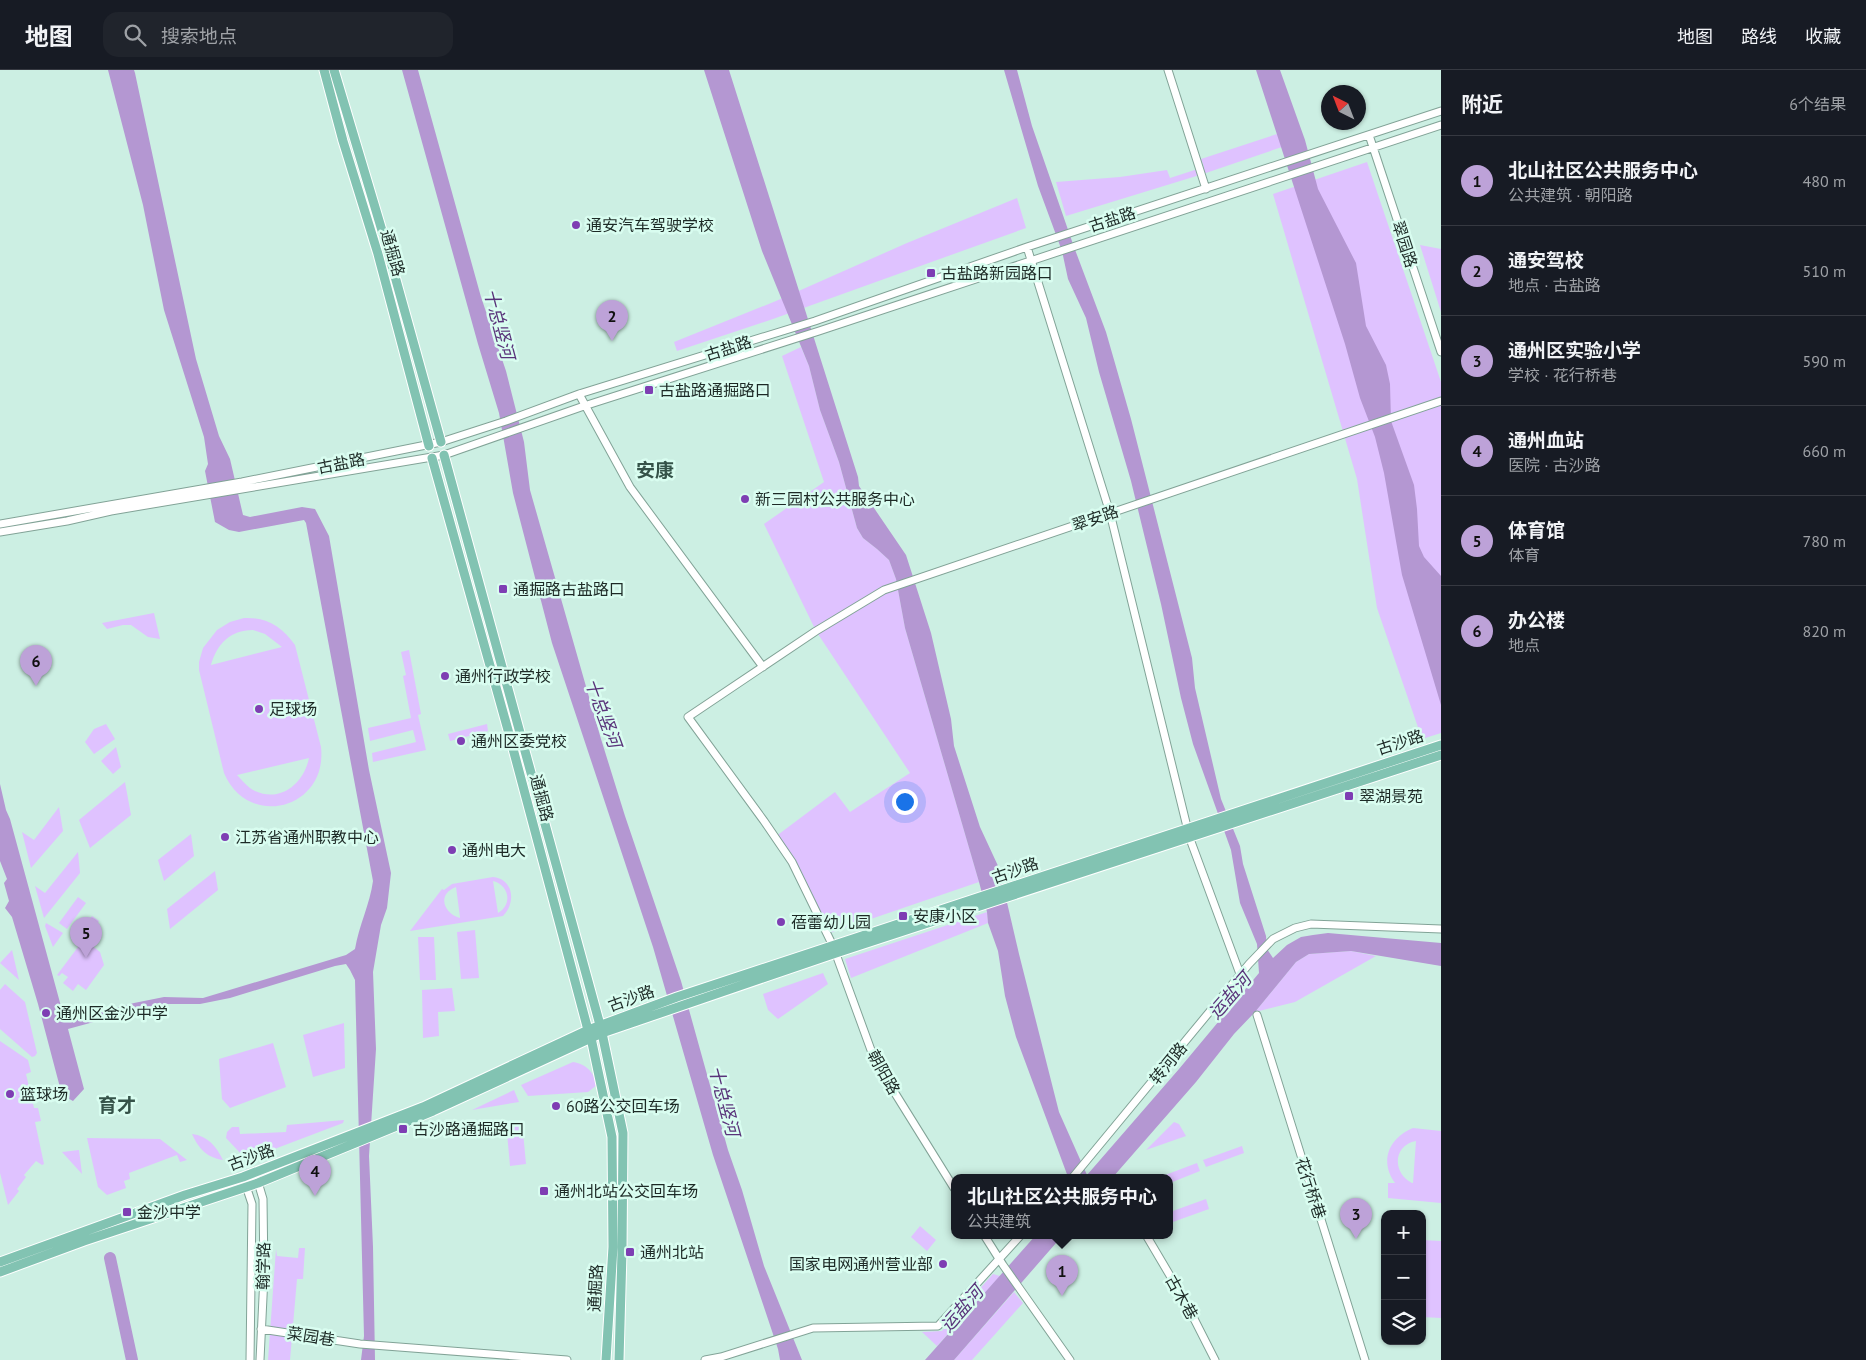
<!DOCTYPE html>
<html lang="zh">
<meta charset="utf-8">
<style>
:root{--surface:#171b24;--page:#20242c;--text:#f1f3f6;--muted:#9ea1a6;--line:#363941;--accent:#bda2d8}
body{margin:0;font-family:"PT Sans","Noto Sans SC",sans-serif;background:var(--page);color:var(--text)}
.controls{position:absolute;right:15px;bottom:15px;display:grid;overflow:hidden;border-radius:10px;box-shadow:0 1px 4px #0004}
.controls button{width:45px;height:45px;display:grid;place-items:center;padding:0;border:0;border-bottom:1px solid var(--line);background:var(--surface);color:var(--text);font:25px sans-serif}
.compass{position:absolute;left:1321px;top:15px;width:45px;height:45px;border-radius:50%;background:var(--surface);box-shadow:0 1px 4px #0004;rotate:318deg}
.you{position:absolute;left:904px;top:731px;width:18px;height:18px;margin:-12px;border:4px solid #fff;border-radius:50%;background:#1a73e8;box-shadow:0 0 0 8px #1a73e833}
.badge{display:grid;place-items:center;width:32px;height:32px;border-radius:50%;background:var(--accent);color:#111;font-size:16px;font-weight:700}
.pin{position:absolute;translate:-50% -41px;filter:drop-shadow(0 1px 2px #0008)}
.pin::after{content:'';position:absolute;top:26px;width:18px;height:15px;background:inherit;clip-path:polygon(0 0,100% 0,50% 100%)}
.popup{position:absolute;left:951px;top:1104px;width:222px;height:65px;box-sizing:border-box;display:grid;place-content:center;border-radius:10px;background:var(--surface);filter:drop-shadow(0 1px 4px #0005);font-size:16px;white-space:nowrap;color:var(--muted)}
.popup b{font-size:19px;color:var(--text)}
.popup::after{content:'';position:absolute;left:50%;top:100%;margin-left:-10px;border:10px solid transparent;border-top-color:var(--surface)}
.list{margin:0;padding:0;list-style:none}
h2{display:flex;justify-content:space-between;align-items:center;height:65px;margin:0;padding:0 20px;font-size:21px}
h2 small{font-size:16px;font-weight:400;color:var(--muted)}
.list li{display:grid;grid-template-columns:32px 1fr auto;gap:15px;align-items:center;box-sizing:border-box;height:90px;padding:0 20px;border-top:1px solid var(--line)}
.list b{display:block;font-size:19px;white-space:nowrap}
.list p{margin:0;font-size:16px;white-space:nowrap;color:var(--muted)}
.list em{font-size:16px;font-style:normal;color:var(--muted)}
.icon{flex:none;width:28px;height:28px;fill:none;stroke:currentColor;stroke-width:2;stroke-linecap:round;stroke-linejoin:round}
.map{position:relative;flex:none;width:1441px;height:1290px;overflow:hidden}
header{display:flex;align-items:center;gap:30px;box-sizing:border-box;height:70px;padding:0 25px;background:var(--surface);border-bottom:1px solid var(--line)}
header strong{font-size:24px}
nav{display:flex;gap:28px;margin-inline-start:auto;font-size:18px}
.search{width:350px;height:45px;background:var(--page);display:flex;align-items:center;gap:12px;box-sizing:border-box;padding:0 18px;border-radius:15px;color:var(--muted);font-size:19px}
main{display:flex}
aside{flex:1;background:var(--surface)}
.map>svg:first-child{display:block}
.green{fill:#dfc2ff;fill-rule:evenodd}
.water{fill:#b497d2}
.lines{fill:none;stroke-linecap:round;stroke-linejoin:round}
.river{stroke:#b497d2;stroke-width:12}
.minor-casing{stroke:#82a397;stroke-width:9}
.major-casing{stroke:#fff;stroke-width:11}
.minor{stroke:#fff;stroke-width:7}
.major{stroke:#82c3b2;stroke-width:9}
.poi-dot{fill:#7e3eb3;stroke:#d9fdf0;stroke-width:2}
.labels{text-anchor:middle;stroke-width:5;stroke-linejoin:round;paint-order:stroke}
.street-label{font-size:16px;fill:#1d2a26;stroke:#d9fdf0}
.poi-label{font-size:16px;fill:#1d2a26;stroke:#d9fdf0;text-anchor:start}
.water-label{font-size:18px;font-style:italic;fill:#59337a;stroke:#d9fdf0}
.quarter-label{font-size:19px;font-weight:bold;fill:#355349;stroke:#d9fdf0}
</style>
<header>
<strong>地图</strong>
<div class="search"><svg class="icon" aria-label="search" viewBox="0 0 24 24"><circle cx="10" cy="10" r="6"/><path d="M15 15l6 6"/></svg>搜索地点</div>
<nav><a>地图</a><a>路线</a><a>收藏</a></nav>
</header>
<main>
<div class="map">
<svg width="1441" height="1290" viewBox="0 0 1441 1290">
<rect width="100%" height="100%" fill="#ccefe3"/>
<path class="green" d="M1277,64L1282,77L1203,104L1066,146L1056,112L1120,107L1167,100L1170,108L1204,97L1201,89Z
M1367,92L1441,312V663L1422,669L1377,538L1357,409L1273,124Z
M1017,128L1026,158L773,249L677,281L674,272L776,231L907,173Z
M1420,175L1441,179V242Z
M801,277L809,296L820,340L839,392L857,458L863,468L877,479L889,490L896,509L905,558L979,812L827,864L775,767L835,722L850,742L910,703L816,561L764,454L824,412L782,286Z
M154,543L160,569L148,567L131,555H123L107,559L102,553Z
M244,548C267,547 282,557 295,575L321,677C328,739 248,760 224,703L199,600V592L203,578L217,560L230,552ZM253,560L265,564L282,577L211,595C217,574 230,560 253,560ZM309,688C304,713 281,733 255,721C247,717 243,711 237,705Z
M409,580L421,644L418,645L426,680L373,692L372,683L416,672L413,660L370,671L368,658L411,648L403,606L406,605L401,582Z
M106,654L115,669L94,684L85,672L94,659Z
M487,654L488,661L450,671L448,664Z
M116,677L121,697L113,704L101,691Z
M125,712L131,745L90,778L79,750Z
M59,737L63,761L31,798L22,762L34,770Z
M191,764L194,786L164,811L158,790Z
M78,782L80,803L44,848L35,816L45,823Z
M215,801L218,820L170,859L167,839Z
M493,807C514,809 516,833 503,846L410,861L442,819L444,820L452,814ZM493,811C509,815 513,834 498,843ZM456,817L460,847V848C443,843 437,824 456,817Z
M78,827L86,833L67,859L59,853Z
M987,842L988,853L851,908L845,889Z
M92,846L99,851L85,870L100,882L104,895L86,920L78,914L73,921L63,913L68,907L62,903L59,906L57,905L84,869L79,864Z
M46,853L63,863L53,877L45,856Z
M475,860L479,908L461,909L457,862Z
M418,867H434L436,910H420Z
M12,880L19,910L0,893Z
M1351,881L1376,886L1295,932L1255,942L1296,892L1309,884Z
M823,903L828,914L778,949L768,940L763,924Z
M5,914L25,932L37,983L35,986L32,987L0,959V920Z
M452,918L455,941L438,942L439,966L423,968L422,920Z
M344,953L345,998L313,1007L303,965Z
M0,971L28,990L31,1002L26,1004L34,1038H38L41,1051L35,1052L44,1094L42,1095L36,1091L24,1105L26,1107L17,1119L19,1121L8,1135L0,1103Z
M273,973L286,1017L230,1038L222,1029L219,989Z
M573,992C588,995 593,1002 597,1015L588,1022L528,1026L521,1015Z
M514,1020L519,1032L472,1040Z
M344,1050L343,1053L251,1088L244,1087L226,1068L227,1062L232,1057H239L240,1064L286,1062L287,1055Z
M522,1051L526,1094L510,1096L506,1052Z
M1174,1052L1179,1054L1186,1066L1146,1080Z
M1413,1058L1441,1061V1133L1388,1128V1113H1395C1379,1091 1389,1068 1413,1058ZM1416,1071L1413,1113H1412C1392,1103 1393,1075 1416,1071Z
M192,1064C208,1066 216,1076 223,1090C206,1087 199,1079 192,1064Z
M87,1068L160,1069L187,1090L180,1092L177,1085L129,1103L130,1109L124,1111L126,1118L107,1125L98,1117Z
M1242,1076L1244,1083L1206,1097L1203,1090Z
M79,1080L82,1104L62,1082Z
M1197,1093L1200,1101L1170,1113V1107H1160Z
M1206,1129L1209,1139L1170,1153V1142Z
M920,1156L936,1170L927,1181L911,1167Z
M1422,1170L1441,1171V1248L1422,1247Z
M299,1178H305L303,1209H297L290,1290H268L276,1179L277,1186L298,1188Z
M993,1204L1000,1206L937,1276L922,1262L942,1261Z
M1014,1222L1023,1233L972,1290H954Z"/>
<path class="water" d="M108,0H134L135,3L196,289L219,366L230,389L243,445L250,447L302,437L315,439L329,466L369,700L391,803L387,838L381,855L373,902L376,979L369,1086L373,1177L375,1290H361L364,1266L355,910L350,900L346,894L335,896L230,928L200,934H166L134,941L68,959L84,1019L73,1031L62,1025L38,934L12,847L5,838L9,831L4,813L7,809L0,791V714L6,740L10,749L65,951L134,933L164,927L203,928L346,885L355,879C359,855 370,834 373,811L306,453L304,450L239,462L229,460L215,452L205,401L208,394L204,367L164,240L143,135Z
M402,0H418L481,227L506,301L524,372L530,420L601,669L625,746L681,911L728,1080L742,1120L764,1196L802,1290H780L778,1279L713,1085L653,877L552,573L513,423L499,343L478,274Z
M704,0H729L858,407L859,416L906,485L931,563L951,649L954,676L980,757L999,798L1019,884L1059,1042L1087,1105L1179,999L1259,903L1257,874L1240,833L1231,780L1193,674L1181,628L1161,534L1131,411L1099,302L1086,248L1068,209L1062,181L1038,116L1004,0H1017L1032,56L1074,177L1106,262L1131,349L1192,588L1195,618L1221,729L1240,776L1243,794L1266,866L1267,879L1273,888L1287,875L1301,867L1313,865L1328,863L1441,873V896L1351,881L1309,884L1296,892L1255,942L1234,964L1196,1012L1113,1107H1068L1016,967L1005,926L998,881L988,853L987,842L979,812L905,558L896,509L889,490L877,479L863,468L857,458L839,392L820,340L809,296L762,181Z
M1256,0H1280L1305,70L1318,119L1356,193L1366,256L1386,295L1390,314L1391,351L1414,415L1417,439L1419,476L1424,487L1441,506V635L1402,505L1384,403L1375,367L1360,328L1345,274Z
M1036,1165H1063L954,1290H925Z"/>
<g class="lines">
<path class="river" d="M110,1188L132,1290"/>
<defs>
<path id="minor" d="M1168,0L1206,119
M1369,65L1441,282
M1027,177L1110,443L1190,769L1240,904
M579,324L630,417L763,597
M0,454L242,412L441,372L506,351L579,324L815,251L1027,177L1441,41
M0,462L67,451L111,441L444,385L584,336L819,261L1441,55
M690,646L688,647L764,751L792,792L833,876L875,991L954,1118
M688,647L816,561L884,520L1441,331
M1257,945L1365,1290
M255,1102L263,1129L264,1206L260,1290
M243,1107L252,1134L250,1290
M1073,1107L1249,894L1273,869L1295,858L1311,854L1441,859
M984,1165L1003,1195L1070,1290
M1146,1165L1185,1231L1215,1290
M261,1259L360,1274L567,1290
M705,1290L721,1287L813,1258L938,1256L1021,1165"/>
<path id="major" d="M324,0L343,71L378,184L429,376
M334,0L386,174L441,372
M444,385L600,955
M432,388L508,660L588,960
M602,963L623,1063L622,1182L619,1290
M591,968L612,1067L613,1177L606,1290
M0,1192L185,1125L243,1107L423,1037L588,960L677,927L1441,675
M0,1202L84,1171L258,1113L433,1041L602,963L836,883L1441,685"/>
</defs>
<use href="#minor" class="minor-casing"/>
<use href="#major" class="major-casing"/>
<use href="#minor" class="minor"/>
<use href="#major" class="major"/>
</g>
<g class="poi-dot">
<circle cx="576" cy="155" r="5"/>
<rect x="926" y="198" width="10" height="10" rx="2.5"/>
<rect x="644" y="315" width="10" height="10" rx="2.5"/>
<circle cx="745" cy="429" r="5"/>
<rect x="498" y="514" width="10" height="10" rx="2.5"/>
<circle cx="445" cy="606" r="5"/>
<circle cx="259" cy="639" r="5"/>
<circle cx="461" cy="671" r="5"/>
<rect x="1344" y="721" width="10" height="10" rx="2.5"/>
<circle cx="225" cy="767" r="5"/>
<circle cx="452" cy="780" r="5"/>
<rect x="898" y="841" width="10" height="10" rx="2.5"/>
<circle cx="781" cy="852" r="5"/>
<circle cx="46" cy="943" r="5"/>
<circle cx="10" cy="1024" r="5"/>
<circle cx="556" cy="1036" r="5"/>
<rect x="398" y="1054" width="10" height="10" rx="2.5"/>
<rect x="539" y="1116" width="10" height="10" rx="2.5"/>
<rect x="122" y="1137" width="10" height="10" rx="2.5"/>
<rect x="625" y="1177" width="10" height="10" rx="2.5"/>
<circle cx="943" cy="1194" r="5"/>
</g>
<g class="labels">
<g class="street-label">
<text transform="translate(1112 149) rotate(-18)" y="6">古盐路</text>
<text transform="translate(1405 174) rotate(72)" y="6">翠园路</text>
<text transform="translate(393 183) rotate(74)" y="6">通掘路</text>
<text transform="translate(728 278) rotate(-18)" y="6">古盐路</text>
<text transform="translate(341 393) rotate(-11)" y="6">古盐路</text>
<text transform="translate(1095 448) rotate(-19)" y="6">翠安路</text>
<text transform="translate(1400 672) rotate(-18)" y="6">古沙路</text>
<text transform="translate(542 728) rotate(75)" y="6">通掘路</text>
<text transform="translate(1015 800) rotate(-19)" y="6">古沙路</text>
<text transform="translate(631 928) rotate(-20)" y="6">古沙路</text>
<text transform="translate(1168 993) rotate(-51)" y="6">转河路</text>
<text transform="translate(884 1002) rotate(61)" y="6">朝阳路</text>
<text transform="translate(251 1087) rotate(-20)" y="6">古沙路</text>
<text transform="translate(1311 1118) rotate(72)" y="6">花行桥巷</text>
<text transform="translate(263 1196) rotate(-89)" y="6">翰学路</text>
<text transform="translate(595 1218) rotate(-87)" y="6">通掘路</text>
<text transform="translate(1182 1227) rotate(61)" y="6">古木巷</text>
<text transform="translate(311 1266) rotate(9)" y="6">菜园巷</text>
</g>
<g class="poi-label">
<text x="586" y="161">通安汽车驾驶学校</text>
<text x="941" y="209">古盐路新园路口</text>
<text x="659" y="326">古盐路通掘路口</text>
<text x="755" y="435">新三园村公共服务中心</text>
<text x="513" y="525">通掘路古盐路口</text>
<text x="455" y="612">通州行政学校</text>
<text x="269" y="645">足球场</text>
<text x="471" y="677">通州区委党校</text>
<text x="1359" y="732">翠湖景苑</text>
<text x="235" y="773">江苏省通州职教中心</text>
<text x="462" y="786">通州电大</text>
<text x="913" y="852">安康小区</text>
<text x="791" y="858">蓓蕾幼儿园</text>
<text x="56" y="949">通州区金沙中学</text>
<text x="20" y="1030">篮球场</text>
<text x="566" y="1042">60路公交回车场</text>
<text x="413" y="1065">古沙路通掘路口</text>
<text x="554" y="1127">通州北站公交回车场</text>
<text x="137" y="1148">金沙中学</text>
<text x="640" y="1188">通州北站</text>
<text x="933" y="1200" text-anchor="end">国家电网通州营业部</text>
</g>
<g class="water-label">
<text transform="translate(499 254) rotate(75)" y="6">十总竖河</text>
<text transform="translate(603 643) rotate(70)" y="6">十总竖河</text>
<text transform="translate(1230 926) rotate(-49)" y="6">运盐河</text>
<text transform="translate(724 1031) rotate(75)" y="6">十总竖河</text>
<text transform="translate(962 1239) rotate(-49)" y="6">运盐河</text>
</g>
<g class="quarter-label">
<text x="655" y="407">安康</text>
<text x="117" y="1042">育才</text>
</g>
</g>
</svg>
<div class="controls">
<button>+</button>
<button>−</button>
<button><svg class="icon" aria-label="layers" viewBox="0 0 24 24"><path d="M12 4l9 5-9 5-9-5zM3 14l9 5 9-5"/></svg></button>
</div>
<svg class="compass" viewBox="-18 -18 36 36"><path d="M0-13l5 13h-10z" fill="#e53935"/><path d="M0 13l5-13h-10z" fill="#9ea1a6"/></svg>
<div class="you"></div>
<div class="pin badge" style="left:1062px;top:1226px">1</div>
<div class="popup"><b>北山社区公共服务中心</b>公共建筑</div>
<div class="pin badge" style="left:612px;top:271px">2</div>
<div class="pin badge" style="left:1356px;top:1169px">3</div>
<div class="pin badge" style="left:315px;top:1126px">4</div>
<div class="pin badge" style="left:86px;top:888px">5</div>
<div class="pin badge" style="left:36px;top:616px">6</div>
</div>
<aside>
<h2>附近<small>6个结果</small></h2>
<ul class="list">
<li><span class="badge">1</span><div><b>北山社区公共服务中心</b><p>公共建筑 · 朝阳路</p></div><em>480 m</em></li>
<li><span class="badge">2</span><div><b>通安驾校</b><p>地点 · 古盐路</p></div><em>510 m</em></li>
<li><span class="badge">3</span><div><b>通州区实验小学</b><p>学校 · 花行桥巷</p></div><em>590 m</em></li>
<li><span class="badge">4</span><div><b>通州血站</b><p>医院 · 古沙路</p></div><em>660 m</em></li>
<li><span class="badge">5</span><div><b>体育馆</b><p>体育</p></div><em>780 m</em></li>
<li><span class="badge">6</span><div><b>办公楼</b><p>地点</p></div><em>820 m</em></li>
</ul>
</aside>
</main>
